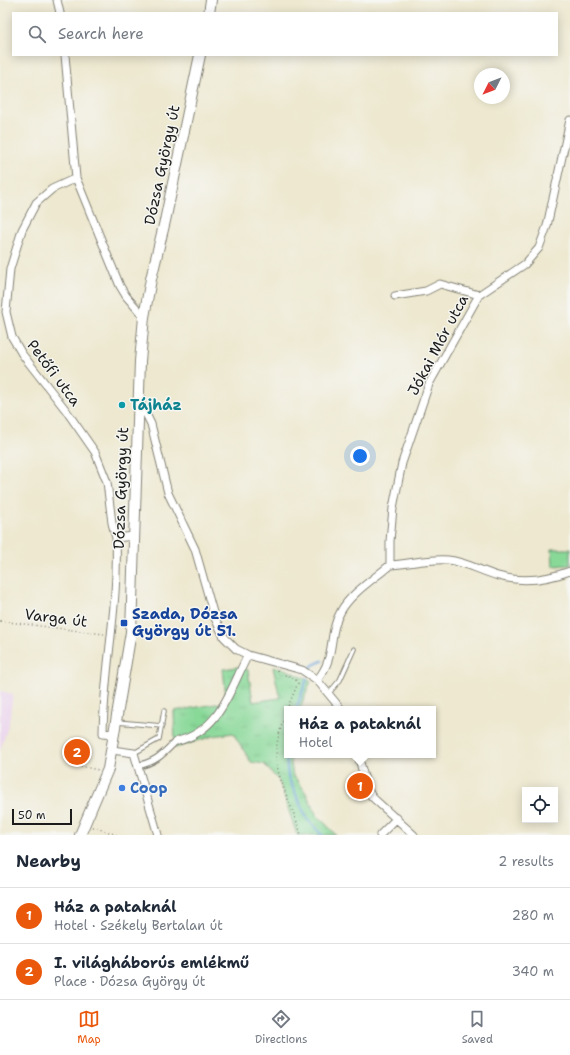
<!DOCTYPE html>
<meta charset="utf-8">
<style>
:root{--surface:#fff;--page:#f6f6f7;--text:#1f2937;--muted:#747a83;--line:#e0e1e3;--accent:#ea580c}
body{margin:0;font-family:"Shantell Sans",sans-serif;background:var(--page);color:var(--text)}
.controls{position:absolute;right:12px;bottom:12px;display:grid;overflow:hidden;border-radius:0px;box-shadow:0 2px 10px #0003}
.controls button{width:36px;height:36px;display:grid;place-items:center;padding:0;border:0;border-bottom:1px solid var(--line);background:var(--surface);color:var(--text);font:20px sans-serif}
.compass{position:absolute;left:474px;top:68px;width:36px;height:36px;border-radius:50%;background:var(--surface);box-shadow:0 2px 10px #0003;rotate:228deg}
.scale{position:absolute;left:12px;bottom:10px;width:60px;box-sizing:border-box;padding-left:4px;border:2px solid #1c1c1c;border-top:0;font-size:11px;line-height:14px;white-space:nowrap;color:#1c1c1c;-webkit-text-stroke:3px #f6f6f2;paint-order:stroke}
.you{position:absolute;left:360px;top:456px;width:14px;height:14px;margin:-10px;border:3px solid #fff;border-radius:50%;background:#1a73e8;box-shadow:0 0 0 6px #1a73e833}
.badge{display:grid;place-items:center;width:26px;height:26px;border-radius:50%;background:var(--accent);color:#fff;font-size:13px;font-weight:700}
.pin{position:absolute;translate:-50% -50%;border:2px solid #fff;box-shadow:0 1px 4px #0006}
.popup{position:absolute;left:284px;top:706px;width:152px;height:52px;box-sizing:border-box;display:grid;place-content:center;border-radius:0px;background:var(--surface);filter:drop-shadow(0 1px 3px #0005);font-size:13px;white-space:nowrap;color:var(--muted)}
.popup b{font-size:15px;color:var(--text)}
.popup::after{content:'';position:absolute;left:50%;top:100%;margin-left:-8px;border:8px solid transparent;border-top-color:var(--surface)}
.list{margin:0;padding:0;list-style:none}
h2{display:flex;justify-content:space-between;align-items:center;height:52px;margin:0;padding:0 16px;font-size:17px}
h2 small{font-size:13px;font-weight:400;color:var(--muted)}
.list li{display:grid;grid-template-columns:26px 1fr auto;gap:12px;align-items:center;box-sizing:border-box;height:56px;padding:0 16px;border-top:1px solid var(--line)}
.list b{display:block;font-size:15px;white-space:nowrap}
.list p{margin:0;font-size:13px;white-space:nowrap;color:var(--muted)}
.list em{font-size:13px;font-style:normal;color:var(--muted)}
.icon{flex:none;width:22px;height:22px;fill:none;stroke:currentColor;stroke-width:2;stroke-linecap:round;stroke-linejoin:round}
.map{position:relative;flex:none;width:570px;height:835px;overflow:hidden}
.search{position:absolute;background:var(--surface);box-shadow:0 2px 10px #0003;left:12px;right:12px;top:12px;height:44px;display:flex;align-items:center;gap:10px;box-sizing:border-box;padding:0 14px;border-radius:0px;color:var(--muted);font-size:15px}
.sheet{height:164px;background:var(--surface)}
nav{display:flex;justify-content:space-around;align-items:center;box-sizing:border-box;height:56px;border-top:1px solid var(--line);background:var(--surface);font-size:11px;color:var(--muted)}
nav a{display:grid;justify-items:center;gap:2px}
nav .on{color:var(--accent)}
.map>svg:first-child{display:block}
.built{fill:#ead1ed}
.park{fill:url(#park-tufts);stroke:#527a5a}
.garden{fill:#88d898;stroke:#527a5a}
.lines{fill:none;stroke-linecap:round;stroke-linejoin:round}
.stream{stroke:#69a1d7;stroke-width:2.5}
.service-casing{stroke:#848276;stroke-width:5.5}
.pedestrian-casing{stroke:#848276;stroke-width:8}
.minor-casing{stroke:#848276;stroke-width:9}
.secondary-casing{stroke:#848276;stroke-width:12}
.path{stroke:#848276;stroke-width:1.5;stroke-dasharray:1 3;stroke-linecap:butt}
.service{stroke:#fff;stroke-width:3.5}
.pedestrian{stroke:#fff;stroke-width:5.5}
.minor{stroke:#fff;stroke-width:7}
.secondary{stroke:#fff;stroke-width:10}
.culture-dot{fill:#0f9aa8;stroke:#f6f6f2;stroke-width:1.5}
.transit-dot{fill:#1a4fb4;stroke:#f6f6f2;stroke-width:1.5}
.shop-dot{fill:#3f7fe0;stroke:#f6f6f2;stroke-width:1.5}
.labels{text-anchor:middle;stroke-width:3;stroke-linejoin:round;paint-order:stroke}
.street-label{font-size:15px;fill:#1c1c1c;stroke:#f6f6f2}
.culture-label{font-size:15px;font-weight:bold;fill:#0d838f;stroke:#f6f6f2;text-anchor:start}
.transit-label{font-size:15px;font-weight:bold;fill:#164399;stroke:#f6f6f2;text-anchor:start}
.shop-label{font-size:15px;font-weight:bold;fill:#366cbe;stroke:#f6f6f2;text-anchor:start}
</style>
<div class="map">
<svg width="570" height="835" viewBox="0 0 570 835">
<defs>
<pattern id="park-tufts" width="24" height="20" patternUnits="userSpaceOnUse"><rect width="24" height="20" fill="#88d898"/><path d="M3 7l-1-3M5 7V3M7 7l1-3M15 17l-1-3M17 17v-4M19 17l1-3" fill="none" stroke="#75b982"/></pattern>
</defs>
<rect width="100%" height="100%" fill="#f6f6f2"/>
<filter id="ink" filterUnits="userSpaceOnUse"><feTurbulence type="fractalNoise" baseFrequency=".025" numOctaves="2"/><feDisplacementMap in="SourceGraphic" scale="8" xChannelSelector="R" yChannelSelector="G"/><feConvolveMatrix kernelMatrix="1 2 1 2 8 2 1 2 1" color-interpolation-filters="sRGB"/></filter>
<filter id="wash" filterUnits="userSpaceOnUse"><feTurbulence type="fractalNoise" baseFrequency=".012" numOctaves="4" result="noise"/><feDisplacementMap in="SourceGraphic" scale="16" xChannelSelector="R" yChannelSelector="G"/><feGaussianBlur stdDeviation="0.9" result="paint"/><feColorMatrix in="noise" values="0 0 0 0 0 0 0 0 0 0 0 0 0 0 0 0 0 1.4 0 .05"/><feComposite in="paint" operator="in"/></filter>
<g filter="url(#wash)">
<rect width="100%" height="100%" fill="#ede8cf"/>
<path class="built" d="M0,691L13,694L9,723L0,751Z"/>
<path class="park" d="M238,667L248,670L253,702L280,698L273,667L287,670L311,681L300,709H287V755H290L293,777H295L306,793L316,814L336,835H297L279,781L264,764L251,762L233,733L213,736L175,748L174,711L222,703L226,697L223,669Z"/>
<path class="garden" d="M552,549H570V565L553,566Z"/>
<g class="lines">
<path class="stream" d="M310,669L313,665L322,661
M296,709L307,679
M287,734L285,747L288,777L307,819L322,835"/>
</g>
</g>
<g filter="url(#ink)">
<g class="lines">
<defs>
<path id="service" d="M329,693L340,680L354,649
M117,722L162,726
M134,753L159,739L164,711"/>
<path id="pedestrian" d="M137,766C156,762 162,755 175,742"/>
<path id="minor" d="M57,0L60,13
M65,55L76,178L120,286L126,296L144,317
M76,178L52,189L36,203L22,230L10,269L6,312L12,337L22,354L65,409L95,452L107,482L112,523L116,538L134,536
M395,296L426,291L440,284L479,295
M140,402L151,424L168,493L195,549L214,616L224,637L236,649L248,655L302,670L317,680L341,709
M390,565C408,564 431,558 448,560C466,562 481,571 498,576C523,583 546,580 570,571
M317,680C337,657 327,635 341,611C351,593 374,579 390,565V541L393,508L402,463L429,384L479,295L525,264L539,248L547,226L570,120
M115,734L103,733C104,668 119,604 116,538
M178,741C221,730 230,689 248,655
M112,750L134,753L158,835
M358,755L367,788L372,797L414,835
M380,835L397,818"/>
<path id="secondary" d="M209,13L211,0
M80,835L108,769L131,632L140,361L144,317L151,279L165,221L200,55"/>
</defs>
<use href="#service" class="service-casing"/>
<use href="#pedestrian" class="pedestrian-casing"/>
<use href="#minor" class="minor-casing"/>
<use href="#secondary" class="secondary-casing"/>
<path class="path" d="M0,621L104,634
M277,670L279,676C286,674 294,676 298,683L287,709
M287,710C282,724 276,740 276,755C276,779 295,811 301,835
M69,764L99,770
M93,827L117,835"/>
<use href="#service" class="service"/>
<use href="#pedestrian" class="pedestrian"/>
<use href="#minor" class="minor"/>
<use href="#secondary" class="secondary"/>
</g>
</g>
<circle class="culture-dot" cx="122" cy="405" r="4"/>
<rect class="transit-dot" x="120" y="619" width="8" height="8" rx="2"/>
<circle class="shop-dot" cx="122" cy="788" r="4"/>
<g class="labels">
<g class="street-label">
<text transform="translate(162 165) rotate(-78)" y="5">Dózsa György út</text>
<text transform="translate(438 345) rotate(-62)" y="5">Jókai Mór utca</text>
<text transform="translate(54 373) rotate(53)" y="5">Petőfi utca</text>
<text transform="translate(121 488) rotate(-88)" y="5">Dózsa György út</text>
<text transform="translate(56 618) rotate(7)" y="5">Varga út</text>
</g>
<g class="culture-label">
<text x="130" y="410">Tájház</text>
</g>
<g class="transit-label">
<text x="132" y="619">Szada, Dózsa<tspan x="132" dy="17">György út 51.</tspan></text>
</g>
<g class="shop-label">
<text x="130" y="793">Coop</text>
</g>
</g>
</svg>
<div class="controls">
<button><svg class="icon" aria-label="locate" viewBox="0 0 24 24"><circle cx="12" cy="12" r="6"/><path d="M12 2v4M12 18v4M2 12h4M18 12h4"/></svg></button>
</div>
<svg class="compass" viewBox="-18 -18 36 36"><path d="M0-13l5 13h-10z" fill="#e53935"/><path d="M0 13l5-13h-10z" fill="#747a83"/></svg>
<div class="scale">50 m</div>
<div class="you"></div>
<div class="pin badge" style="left:360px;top:786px">1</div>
<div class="popup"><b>Ház a pataknál</b>Hotel</div>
<div class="pin badge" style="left:77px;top:752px">2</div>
<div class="search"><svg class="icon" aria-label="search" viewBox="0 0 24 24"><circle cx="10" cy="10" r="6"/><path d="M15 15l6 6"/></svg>Search here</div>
</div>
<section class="sheet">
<h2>Nearby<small>2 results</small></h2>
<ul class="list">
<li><span class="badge">1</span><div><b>Ház a pataknál</b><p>Hotel · Székely Bertalan út</p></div><em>280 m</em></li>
<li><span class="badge">2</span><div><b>I. világháborús emlékmű</b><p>Place · Dózsa György út</p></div><em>340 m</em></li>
</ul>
</section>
<nav>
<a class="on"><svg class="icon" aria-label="map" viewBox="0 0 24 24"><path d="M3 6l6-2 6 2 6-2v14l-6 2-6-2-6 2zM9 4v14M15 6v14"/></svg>Map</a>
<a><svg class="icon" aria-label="directions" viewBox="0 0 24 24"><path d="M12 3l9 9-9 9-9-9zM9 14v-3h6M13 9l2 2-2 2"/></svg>Directions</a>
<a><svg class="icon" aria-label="saved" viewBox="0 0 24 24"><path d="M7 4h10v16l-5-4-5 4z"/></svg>Saved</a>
</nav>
